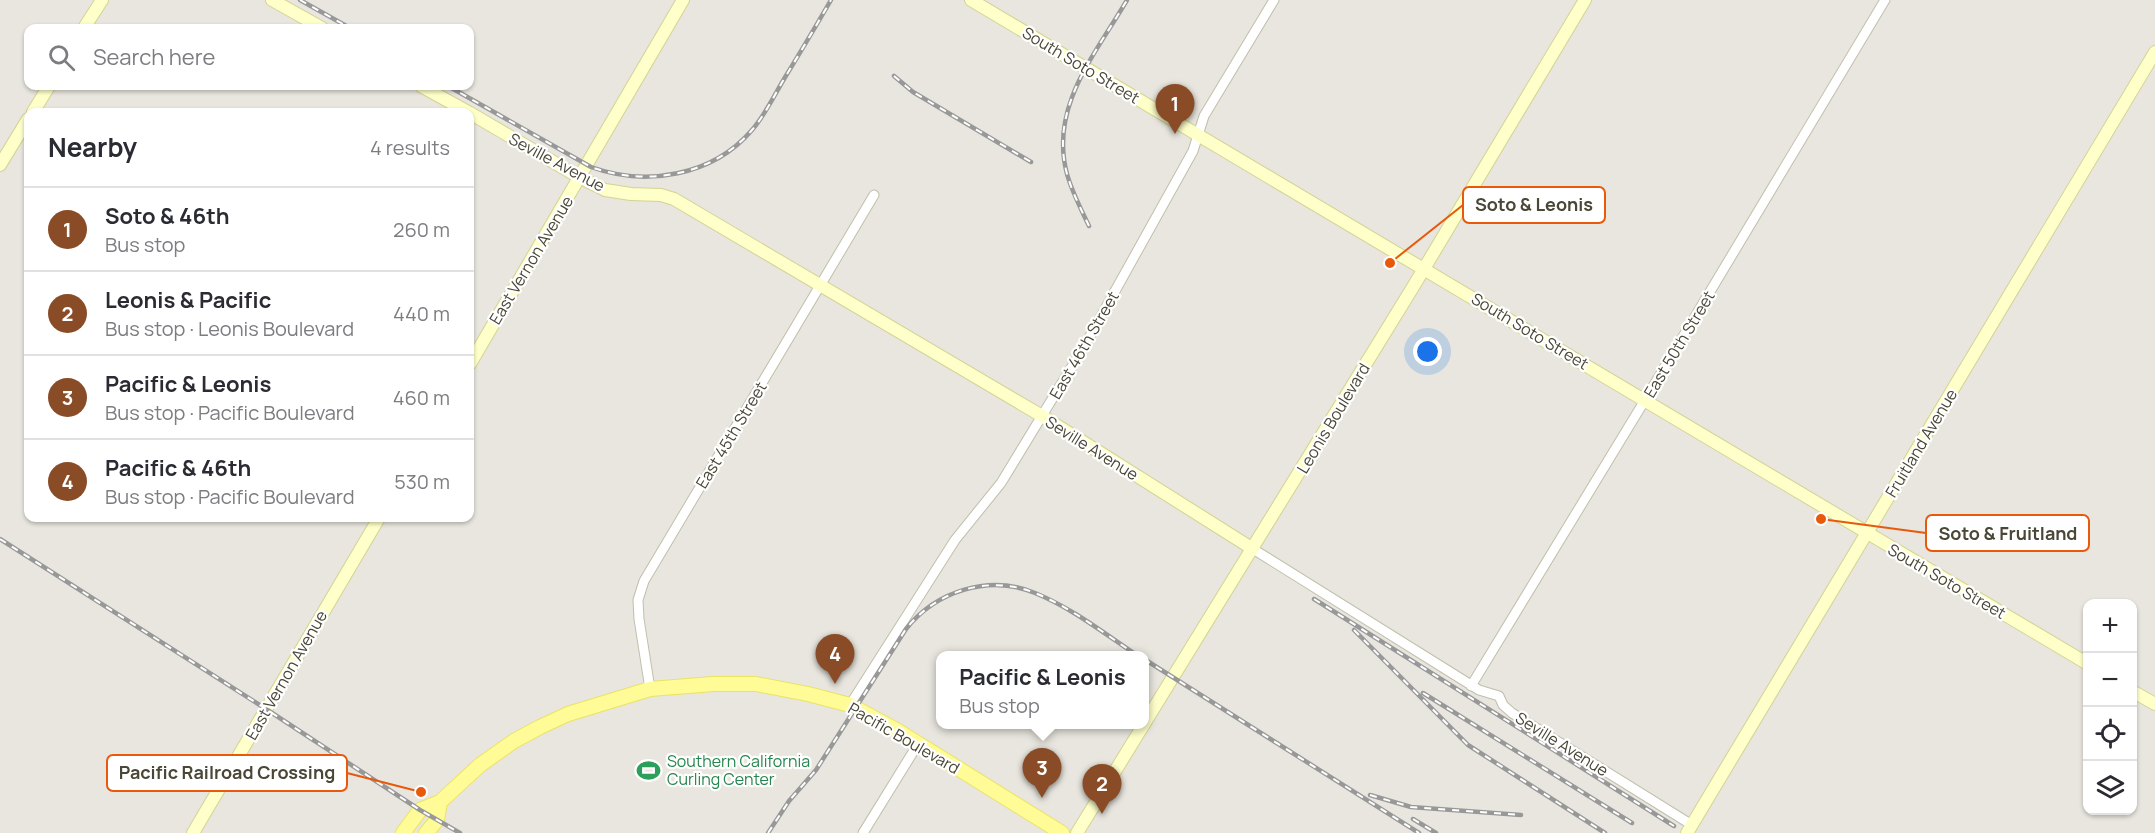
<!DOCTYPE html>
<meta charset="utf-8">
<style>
:root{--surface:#fff;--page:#f7f7f7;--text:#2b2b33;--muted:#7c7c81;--line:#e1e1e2;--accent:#8a4c26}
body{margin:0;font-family:Manrope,sans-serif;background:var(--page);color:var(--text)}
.controls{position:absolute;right:18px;bottom:18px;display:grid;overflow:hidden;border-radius:12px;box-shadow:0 2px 4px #0004}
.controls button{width:54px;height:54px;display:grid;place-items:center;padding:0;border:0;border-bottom:2px solid var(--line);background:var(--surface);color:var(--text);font:30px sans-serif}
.you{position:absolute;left:1428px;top:352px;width:21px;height:21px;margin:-15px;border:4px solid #fff;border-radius:50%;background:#1a73e8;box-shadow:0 0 0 9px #1a73e833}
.badge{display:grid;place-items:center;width:39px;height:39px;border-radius:50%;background:var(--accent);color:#fff;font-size:20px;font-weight:700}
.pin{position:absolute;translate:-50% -50px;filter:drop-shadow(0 2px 3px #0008)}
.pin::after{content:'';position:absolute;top:32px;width:21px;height:18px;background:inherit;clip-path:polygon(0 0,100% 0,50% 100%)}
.popup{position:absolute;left:936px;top:651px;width:213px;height:78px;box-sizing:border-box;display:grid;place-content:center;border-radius:12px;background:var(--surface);filter:drop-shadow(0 2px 4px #0005);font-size:20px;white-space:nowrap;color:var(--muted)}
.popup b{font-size:22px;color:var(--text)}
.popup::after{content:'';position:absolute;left:50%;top:100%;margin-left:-12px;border:12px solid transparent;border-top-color:var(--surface)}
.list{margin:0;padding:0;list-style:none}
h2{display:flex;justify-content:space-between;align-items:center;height:78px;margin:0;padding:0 24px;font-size:26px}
h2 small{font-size:20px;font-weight:400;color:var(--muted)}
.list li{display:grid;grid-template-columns:39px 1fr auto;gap:18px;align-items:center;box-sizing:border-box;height:84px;padding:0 24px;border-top:2px solid var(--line)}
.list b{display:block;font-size:22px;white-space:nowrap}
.list p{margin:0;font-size:20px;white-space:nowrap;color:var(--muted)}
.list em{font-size:20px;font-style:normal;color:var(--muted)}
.icon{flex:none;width:33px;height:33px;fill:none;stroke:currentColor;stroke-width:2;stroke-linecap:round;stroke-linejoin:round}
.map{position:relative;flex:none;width:2155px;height:833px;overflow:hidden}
.search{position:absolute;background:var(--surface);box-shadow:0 2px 4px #0004;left:24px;top:24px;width:450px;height:66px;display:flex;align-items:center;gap:15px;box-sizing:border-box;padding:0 21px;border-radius:12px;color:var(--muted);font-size:22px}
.panel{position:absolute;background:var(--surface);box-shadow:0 2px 4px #0004;left:24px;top:108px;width:450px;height:414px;border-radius:12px}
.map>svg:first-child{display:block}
.industrial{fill:#e8e6de;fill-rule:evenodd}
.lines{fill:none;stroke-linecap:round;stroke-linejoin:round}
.street-casing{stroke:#c1bfab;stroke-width:11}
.secondary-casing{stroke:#d4d395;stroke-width:14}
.primary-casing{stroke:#eae363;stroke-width:16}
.street{stroke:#fff;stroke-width:9}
.secondary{stroke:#feffc9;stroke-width:12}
.primary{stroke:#fffc98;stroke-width:14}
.rail-casing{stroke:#989898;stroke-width:4.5}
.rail{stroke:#fff;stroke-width:2;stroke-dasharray:7;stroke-linecap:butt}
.labels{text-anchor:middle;stroke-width:4.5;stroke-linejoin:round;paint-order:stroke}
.street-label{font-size:16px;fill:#4a4737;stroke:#fff}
.leisure-label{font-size:16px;fill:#27864d;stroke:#fff;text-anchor:start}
.leader{fill:none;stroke:#e8590c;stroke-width:2}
.callout-dot{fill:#e8590c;stroke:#fff;stroke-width:2}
.callout{fill:#fff;stroke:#e8590c;stroke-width:2}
.callout-label{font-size:18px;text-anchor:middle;font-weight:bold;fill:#4a4737}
</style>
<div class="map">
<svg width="2155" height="833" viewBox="0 0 2155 833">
<rect width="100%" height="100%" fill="#f5f5e9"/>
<path class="industrial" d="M0,0H2155V833H0ZM28,28H470V86H28ZM28,112H470V518H28ZM2088,604H2132V810H2088ZM940,656H1144V724H940Z"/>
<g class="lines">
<defs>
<path id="street" d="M1253,549L1479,690L1499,696L1503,705L1512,713L1692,825
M1471,686L1645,400L1885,0
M650,689L639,619L638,600L644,581L874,195
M850,705L955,540L1001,483L1085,345L1193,151L1204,116L1274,0
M863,833L918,744"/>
<path id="secondary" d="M272,0L322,28
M971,0L2088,664
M84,28L102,0
M421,86L468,112
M33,112L49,86
M470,113L579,177L605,190L631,194L661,195L674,199L1042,416L1253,549
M0,165L28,119
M470,364L683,0
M2132,691L2155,704
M193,833L379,518
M1077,833L1413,287L1585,0
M1687,833L2155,52"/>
<path id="primary" d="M403,833L420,810L440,802L480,765L514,741L540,727L568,714L650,689L713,684H756L808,694L850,705L898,731L1062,833
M426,833L437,820L440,802"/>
</defs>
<use href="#street" class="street-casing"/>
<use href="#secondary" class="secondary-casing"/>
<use href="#primary" class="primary-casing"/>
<use href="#street" class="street"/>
<use href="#secondary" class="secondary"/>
<use href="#primary" class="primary"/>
<defs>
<path id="rail" d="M300,0L350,28
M894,76L913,92L1031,162
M448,86L591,167C646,187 713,176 752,130C765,115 774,96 784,79C800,53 816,26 831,0
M1089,226C1081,209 1072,192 1067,174C1049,107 1095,55 1127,0
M0,539L266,709L420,810L460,833
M1314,599L1674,826
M1354,630L1468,745L1605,833
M1144,659L1419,833
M1423,693L1632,823
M1370,795L1411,807L1521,815
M1413,819L1436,833
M768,833L789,801L816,770L906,629C936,591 989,574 1035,593C1072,608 1105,634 1138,656"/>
</defs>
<use href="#rail" class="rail-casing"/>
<use href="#rail" class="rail"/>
</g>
<defs>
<symbol id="stadium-bare" viewBox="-9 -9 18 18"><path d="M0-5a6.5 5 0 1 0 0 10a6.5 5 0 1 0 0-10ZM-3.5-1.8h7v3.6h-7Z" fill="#2e9e5b" stroke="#fff" stroke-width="2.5" paint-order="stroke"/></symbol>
</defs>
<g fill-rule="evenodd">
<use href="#stadium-bare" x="632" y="754" width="33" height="33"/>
</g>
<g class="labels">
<g class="street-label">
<text transform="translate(1081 65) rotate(31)" y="6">South Soto Street</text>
<text transform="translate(557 162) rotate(28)" y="6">Seville Avenue</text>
<text transform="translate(531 260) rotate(-59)" y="6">East Vernon Avenue</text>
<text transform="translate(1530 331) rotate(31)" y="6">South Soto Street</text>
<text transform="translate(1679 344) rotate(-59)" y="6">East 50th Street</text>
<text transform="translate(1084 345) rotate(-60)" y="6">East 46th Street</text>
<text transform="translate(1333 418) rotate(-59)" y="6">Leonis Boulevard</text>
<text transform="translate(731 435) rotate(-59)" y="6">East 45th Street</text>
<text transform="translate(1921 443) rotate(-59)" y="6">Fruitland Avenue</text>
<text transform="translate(1092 448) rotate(32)" y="6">Seville Avenue</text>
<text transform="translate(1947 581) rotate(30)" y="6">South Soto Street</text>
<text transform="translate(286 675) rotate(-60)" y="6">East Vernon Avenue</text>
<text transform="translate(904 738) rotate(30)" y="6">Pacific Boulevard</text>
<text transform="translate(1562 744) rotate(32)" y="6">Seville Avenue</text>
</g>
<g class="leisure-label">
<text x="667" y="767">Southern California<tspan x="667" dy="18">Curling Center</tspan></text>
</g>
</g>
<path class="leader" d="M1390 263L1463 205M1821 519L1926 533M421 792L347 773"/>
<g class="callout-dot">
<circle cx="1390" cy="263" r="6"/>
<circle cx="1821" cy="519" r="6"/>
<circle cx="421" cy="792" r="6"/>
</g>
<g class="callout">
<rect x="1463" y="187" width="142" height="36" rx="6"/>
<rect x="1926" y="515" width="163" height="36" rx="6"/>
<rect x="107" y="755" width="240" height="36" rx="6"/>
</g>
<g class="callout-label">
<text x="1534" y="211">Soto &amp; Leonis</text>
<text x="2008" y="540">Soto &amp; Fruitland</text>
<text x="227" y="779">Pacific Railroad Crossing</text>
</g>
</svg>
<div class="controls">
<button>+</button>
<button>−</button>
<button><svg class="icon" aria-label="locate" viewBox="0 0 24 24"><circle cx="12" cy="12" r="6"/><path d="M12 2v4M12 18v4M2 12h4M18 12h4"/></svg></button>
<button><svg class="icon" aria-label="layers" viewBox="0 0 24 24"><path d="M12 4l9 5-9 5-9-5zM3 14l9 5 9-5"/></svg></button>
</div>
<div class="you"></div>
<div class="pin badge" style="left:1175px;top:134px">1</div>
<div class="pin badge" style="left:1102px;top:814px">2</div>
<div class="pin badge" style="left:1042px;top:798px">3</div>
<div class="popup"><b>Pacific &amp; Leonis</b>Bus stop</div>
<div class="pin badge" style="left:835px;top:684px">4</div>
<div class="search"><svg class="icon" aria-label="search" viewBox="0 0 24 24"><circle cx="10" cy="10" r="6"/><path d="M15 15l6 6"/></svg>Search here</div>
<section class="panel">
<h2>Nearby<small>4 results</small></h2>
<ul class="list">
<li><span class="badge">1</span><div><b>Soto &amp; 46th</b><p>Bus stop</p></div><em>260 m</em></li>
<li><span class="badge">2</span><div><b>Leonis &amp; Pacific</b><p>Bus stop · Leonis Boulevard</p></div><em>440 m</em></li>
<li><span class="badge">3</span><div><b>Pacific &amp; Leonis</b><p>Bus stop · Pacific Boulevard</p></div><em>460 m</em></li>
<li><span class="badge">4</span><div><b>Pacific &amp; 46th</b><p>Bus stop · Pacific Boulevard</p></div><em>530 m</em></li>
</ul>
</section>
</div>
